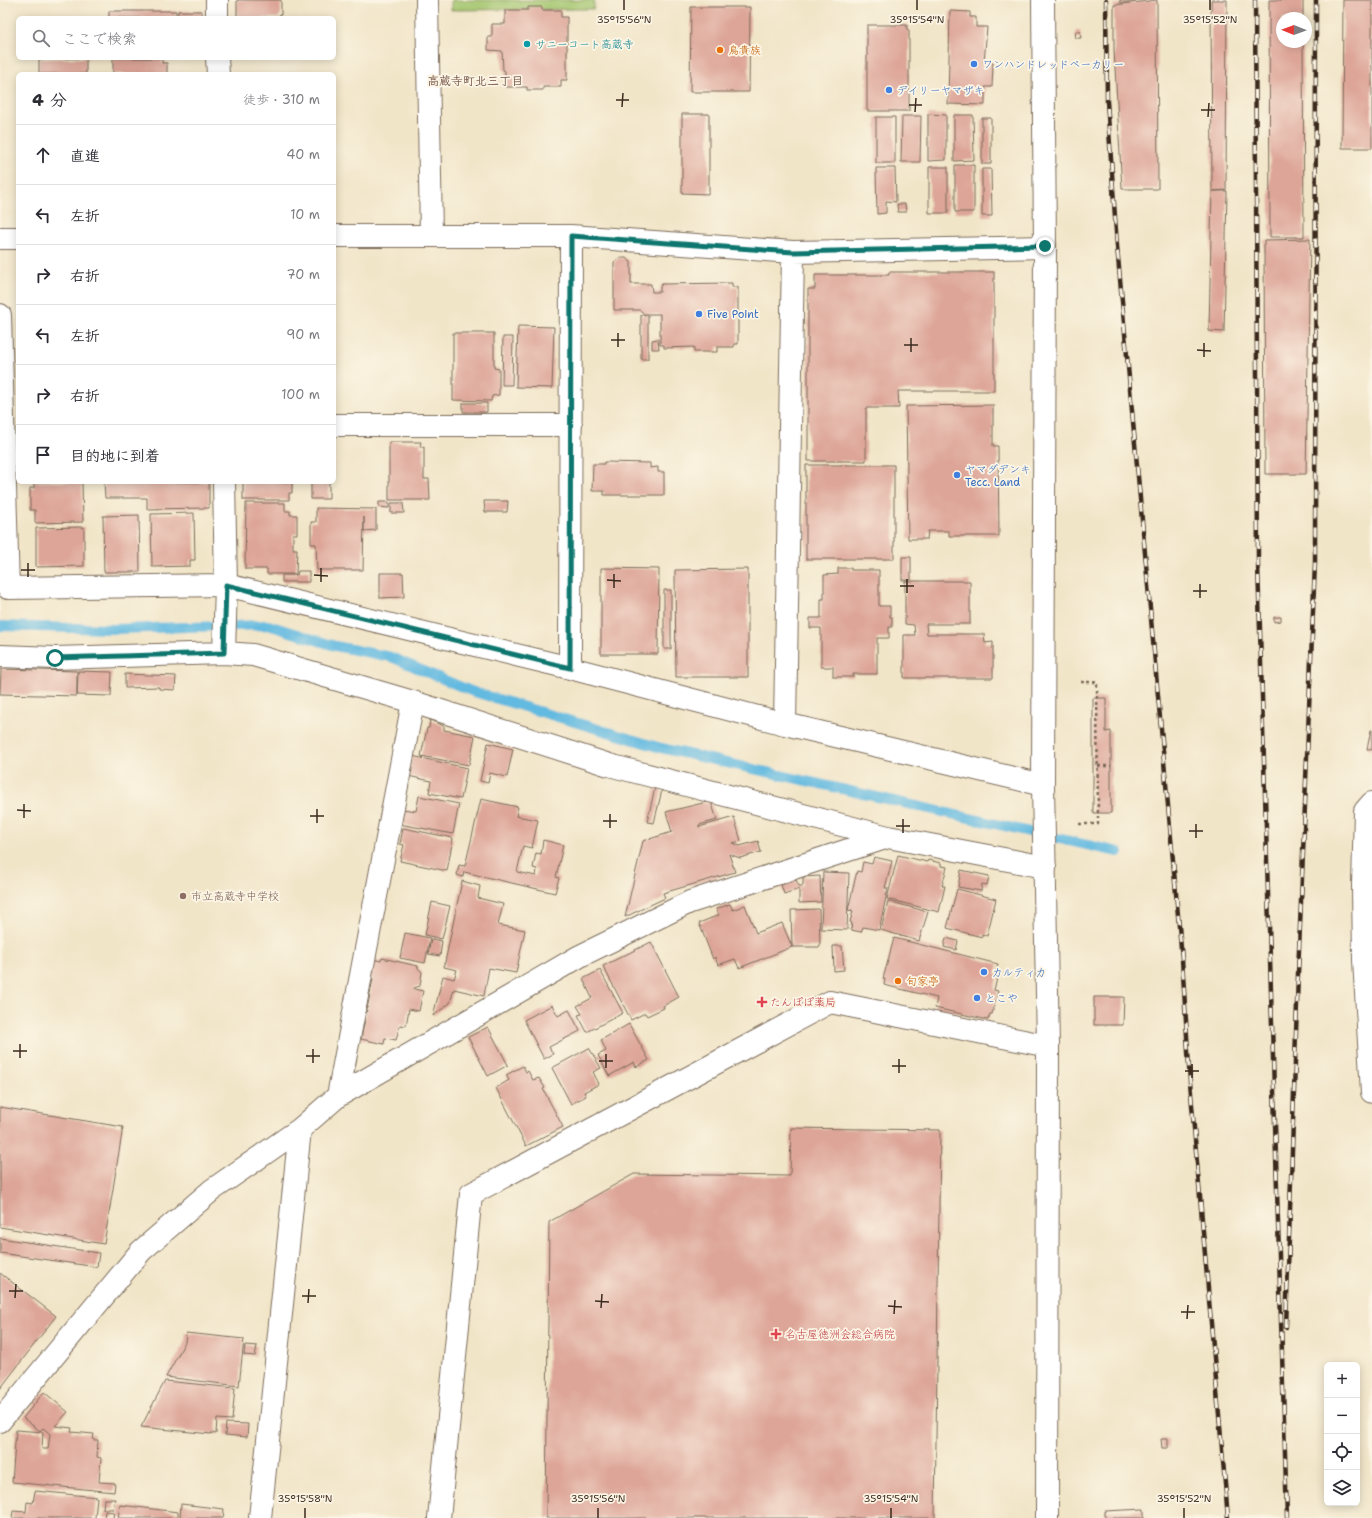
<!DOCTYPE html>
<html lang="ja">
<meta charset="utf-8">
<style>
:root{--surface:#fff;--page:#f7f7f7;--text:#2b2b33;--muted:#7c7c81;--line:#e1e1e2}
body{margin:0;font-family:"Shantell Sans","Klee One",sans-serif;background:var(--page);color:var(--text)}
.controls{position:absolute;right:12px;bottom:12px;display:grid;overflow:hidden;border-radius:6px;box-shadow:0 2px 10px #0003}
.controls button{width:36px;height:36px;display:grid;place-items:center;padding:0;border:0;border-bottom:1px solid var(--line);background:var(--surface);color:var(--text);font:20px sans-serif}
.compass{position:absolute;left:1276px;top:12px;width:36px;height:36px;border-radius:50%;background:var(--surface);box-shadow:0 2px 10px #0003;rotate:271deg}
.stop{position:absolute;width:12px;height:12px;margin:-9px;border:3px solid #0f766e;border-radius:50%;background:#fff}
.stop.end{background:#0f766e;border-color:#fff;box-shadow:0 1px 4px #0008}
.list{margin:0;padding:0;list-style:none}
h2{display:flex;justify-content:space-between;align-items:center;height:52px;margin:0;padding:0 16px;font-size:17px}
h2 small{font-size:13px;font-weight:400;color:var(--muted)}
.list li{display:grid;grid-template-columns:26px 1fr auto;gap:12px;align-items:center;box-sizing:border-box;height:60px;padding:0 16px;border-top:1px solid var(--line)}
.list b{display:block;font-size:15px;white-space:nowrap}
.list em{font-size:13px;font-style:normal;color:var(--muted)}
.icon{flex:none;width:22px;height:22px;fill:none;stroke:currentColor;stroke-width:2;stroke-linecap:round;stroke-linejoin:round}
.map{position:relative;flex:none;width:1372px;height:1518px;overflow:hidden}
.search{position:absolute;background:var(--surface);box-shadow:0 2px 10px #0003;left:16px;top:16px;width:320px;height:44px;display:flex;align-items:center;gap:10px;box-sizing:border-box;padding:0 14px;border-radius:6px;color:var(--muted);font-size:15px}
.panel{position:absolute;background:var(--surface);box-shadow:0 2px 10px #0003;left:16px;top:72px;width:320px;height:412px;border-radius:6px}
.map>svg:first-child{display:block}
.green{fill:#a4c66f;stroke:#707846}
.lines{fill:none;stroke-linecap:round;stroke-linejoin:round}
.stream{stroke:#63bae0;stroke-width:10}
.building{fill:#dda598}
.minor-casing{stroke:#7b6b5a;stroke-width:24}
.tertiary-casing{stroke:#7b6b5a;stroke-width:24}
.path{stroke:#7b6b5a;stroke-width:2.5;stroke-dasharray:3 3;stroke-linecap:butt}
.minor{stroke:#fff;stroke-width:22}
.tertiary{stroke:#fff;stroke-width:22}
.rail-casing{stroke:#3b2a1e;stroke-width:4.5}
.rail{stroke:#fcf5e5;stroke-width:3;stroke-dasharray:9;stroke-linecap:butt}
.route{stroke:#0f766e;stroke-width:5}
.ticks{fill:none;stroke:#3b2a1e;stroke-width:1.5}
.culture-dot{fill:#0f9aa8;stroke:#fcf5e5;stroke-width:1.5}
.food-dot{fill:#e8710a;stroke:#fcf5e5;stroke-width:1.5}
.shop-dot{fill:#3f7fe0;stroke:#fcf5e5;stroke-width:1.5}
.education-dot{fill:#8d6e63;stroke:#fcf5e5;stroke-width:1.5}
.health-dot{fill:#e0444e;stroke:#fcf5e5;stroke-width:1.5}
.labels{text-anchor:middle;stroke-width:3.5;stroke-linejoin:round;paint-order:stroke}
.culture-label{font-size:11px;fill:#0d838f;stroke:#fcf5e5;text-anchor:start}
.food-label{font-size:11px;fill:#c56008;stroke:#fcf5e5;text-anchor:start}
.shop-label{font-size:11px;fill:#366cbe;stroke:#fcf5e5;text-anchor:start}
.education-label{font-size:11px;fill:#785e54;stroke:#fcf5e5;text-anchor:start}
.health-label{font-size:11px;fill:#be3a42;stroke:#fcf5e5;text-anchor:start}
.neighbourhood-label{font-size:12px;font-weight:bold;fill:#745549;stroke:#fcf5e5}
.ticks-label{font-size:10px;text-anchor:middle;fill:#3b2a1e;stroke:#fcf5e5;stroke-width:3.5;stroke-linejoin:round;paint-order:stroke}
</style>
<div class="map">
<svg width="1372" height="1518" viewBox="0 0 1372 1518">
<rect width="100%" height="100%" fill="#fcf5e5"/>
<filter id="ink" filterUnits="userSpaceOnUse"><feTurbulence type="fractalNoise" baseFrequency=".025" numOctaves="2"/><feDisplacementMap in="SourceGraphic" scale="8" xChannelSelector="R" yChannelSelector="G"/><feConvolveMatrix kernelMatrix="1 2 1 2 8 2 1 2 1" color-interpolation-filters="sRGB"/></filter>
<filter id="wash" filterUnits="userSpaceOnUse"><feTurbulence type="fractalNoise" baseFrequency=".012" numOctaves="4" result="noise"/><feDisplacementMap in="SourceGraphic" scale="16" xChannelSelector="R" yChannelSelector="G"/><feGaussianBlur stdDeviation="0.9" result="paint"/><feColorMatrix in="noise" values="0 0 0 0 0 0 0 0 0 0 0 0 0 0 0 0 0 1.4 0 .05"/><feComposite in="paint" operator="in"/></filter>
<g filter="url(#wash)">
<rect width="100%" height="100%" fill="#f1e5c8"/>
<path class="green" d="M451,0H594V9L451,10Z"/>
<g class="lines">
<path class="stream" d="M0,626L111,629L268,625L335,646L391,657L471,691L661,748L1118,852"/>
</g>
<g id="blocks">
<path class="building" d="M237,0H281V15H279V18H237Z
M1120,0H1134V1L1120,3Z
M1157,0L1158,189H1122L1114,50V5Z
M1211,0H1227L1226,190L1213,191H1227L1224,332L1209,331L1212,190Z
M1269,0H1303V18H1282V42H1303L1304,237H1270Z
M1343,0H1372V148H1342Z
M528,7H542V10H561V17H567V80H561V87H543V90H527V87H505V71L503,70L502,51L488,50V37H492V24H505V10H528Z
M691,7H750L749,92H690Z
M109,11H176V18H109Z
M178,11H202V18H178Z
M950,11L970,12V17H976V27H987L984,63H993L992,87H985V105L948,104Z
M867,25H907V30H909V111H867Z
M1076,31H1080L1081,38H1075Z
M86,58V74H39V59Z
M113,58H162V63H167V74H113Z
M682,114H709V194L682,193Z
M928,114L946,115V160L928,161Z
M954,115H973L974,160L954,161Z
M902,116H921L920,162H901Z
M876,117H895V163H876Z
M982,118H991V164H982Z
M955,165H974V212H955Z
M929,167H948V213H929Z
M876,168H895L896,202L886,201V213L877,214Z
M982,169H991L992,216H982Z
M897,204H905L906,212H898Z
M1310,239L1306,474H1265L1264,240Z
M619,258H626L631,262V284H651L652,292H660V287L662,284L732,283V287H738V344H734V347H717V352H694V347L664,348V345H660V314H644L640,310H614V262Z
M889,272H994V391H898L899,408H866V461H808V289H815V275H889Z
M641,315H648V359H641Z
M518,326L554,327L552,388L516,387Z
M453,333H494V368L499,369V395L492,396L491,401L453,400Z
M503,337H513L512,385H502Z
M658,339L659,349H652V340Z
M463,403H487V412H463Z
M993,405V446H998L999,536H949V531H928L927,539H908L906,406Z
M389,442H421L420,447H424V479H429L430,500H389Z
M604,462L650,463V468L658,467V472H664V495H604V491H592L593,464H604Z
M806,465H894V559H806Z
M34,482H82L83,522L35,523V510H30V488H34Z
M104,482H209V508L147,509V498H105Z
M243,482H292V493H289V500H243Z
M311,482H329V499H311Z
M484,501H508L507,512H485Z
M379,502H389V508L379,507Z
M246,503H285V511H290V515H297V534H293V549H297L296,574H267V569H245Z
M391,503H403L404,513H391Z
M316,508L376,509V530L364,531V517L363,570H317L316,544H311V522H316Z
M194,513L195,560H190V566L152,567L151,514Z
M139,515L140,572H104L103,516Z
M84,527V566L36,567V528Z
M902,557H911V580H902Z
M601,568L659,569L658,654H601Z
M838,568H851V570H879V606H890V617H892V627H889V638H877V674H853V677H833V667H821V628H810V618H821V599H824V575L838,574Z
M748,569V677H676L675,570Z
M298,571H309V582H282V575H297Z
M380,573H403L404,597L380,598Z
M905,581H970V624H926L927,634H984L985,643L993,642V678H904V635H915L914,625L905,624Z
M664,590H671V649H664Z
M1274,617H1281V621L1274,622Z
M1,669L77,671V696L0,694Z
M78,671L112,672L111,696L77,695Z
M125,674L176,676L175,690L159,689V687L125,688Z
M1093,698H1106V732L1111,731V813H1093Z
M430,720L444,726V730L475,736L469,765L421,756L427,728H429Z
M1371,730H1372V750L1367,749Z
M488,743L513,749L507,777L490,773L488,783L480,781Z
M412,756L467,768L461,799L429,793L431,781L408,776Z
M655,788L662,790L654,823L647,822Z
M419,796L459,804L453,834L399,824L402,809L416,811Z
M481,799L518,807L516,816L538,820L532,848L523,846L517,872L536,876L537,869L533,868L536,853L541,854L543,840L563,845L556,877L559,878L555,893L464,872L463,877L457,875L459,865L465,866Z
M711,801L717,820L699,825V827L734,817L741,841L733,843L740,846L758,841L761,852L740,858L729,854L735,872L663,893L665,898L625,917L643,841L672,832L666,812Z
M403,828L453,838L447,871L400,861L404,845L400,844Z
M898,855L927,862L928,860L941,863V866L947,867L942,886H945L939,912L887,899Z
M874,857L892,861L885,888H888L879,930L863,927L861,932L851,930L852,923L850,922L853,911L848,910L857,871L861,872L863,862L872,864Z
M961,870L989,876L987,885L982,884L981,891L958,887Z
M823,872L849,873L847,930L821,929Z
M820,876L821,902L799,903V889L784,894L781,885L796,880L799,886H803V877Z
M462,881L480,886L478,898L503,904L498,925L525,930L516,973L489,968L484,996L454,989L450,1003L433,1016L443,976L454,979L457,970L444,967Z
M957,889L996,899L987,936L982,934V937L947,928Z
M888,901L928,912L919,941L881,930Z
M432,902L450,906L442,939L425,935Z
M730,904L733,910L745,905L756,933L782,923L792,947L791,910L819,909L820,947H792L739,968L735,959L718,965L715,957L713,959L699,923L719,915L716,909Z
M405,933L430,938L425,963L400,958Z
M894,938L998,964L995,975H998L994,990L998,991L992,1014H990L988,1020L935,1008L937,998L884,985L885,979H883Z
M946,938L958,941L956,950L944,947Z
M431,939L442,941L440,956L428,954Z
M651,942L679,997L663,1006L664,1008L647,1016L645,1013L631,1020L603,966Z
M833,946H842L844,970L834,971Z
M382,958L418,966V968L422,972L420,986L414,988V989L423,991L419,1011L409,1009L406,1026L400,1025L396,1040L385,1038L384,1044L361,1039L373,979L368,978L372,959L381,961Z
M600,970L623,1013L587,1032L578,1015L582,1014L577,1006L592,998L583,979Z
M1094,997H1124L1123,1025H1094Z
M552,1005L558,1016L569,1010L580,1031L549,1047L553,1054L544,1059L524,1020Z
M629,1024L649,1060L636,1067L634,1062L609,1076L598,1055L606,1051L601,1040Z
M488,1027L508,1065L488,1076L468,1037Z
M589,1048L601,1068L593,1072L599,1084L584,1092L586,1096L571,1104L552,1068Z
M523,1066L526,1072L528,1071L533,1080L539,1078L545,1088L543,1089L563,1127L526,1146L496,1088L509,1080L506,1075Z
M0,1107L123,1127L104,1244L0,1227Z
M791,1128L940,1130L935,1518H546L549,1222L634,1174L790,1176Z
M0,1238L99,1253L97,1267L0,1253Z
M0,1273L56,1316L0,1389Z
M186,1333L244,1339L239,1386L166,1377L185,1342Z
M245,1345L257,1346L255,1356L244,1355Z
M165,1381L235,1388L232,1420L217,1419L216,1434L211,1433V1434L141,1427Z
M44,1392L68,1412L55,1426L72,1428L71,1432L94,1434L93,1440H98L97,1457L101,1458L99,1482L115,1483L114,1492L12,1482L16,1430L43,1432L42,1449H48L50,1434L43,1428L40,1431L23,1418Z
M226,1423L248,1424L247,1437L225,1435Z
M1161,1439H1168V1448H1162Z
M35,1491L97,1497L95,1518H12L13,1511L26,1512L27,1502L33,1503Z
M104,1499H115L113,1509H103Z
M181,1504L224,1509L223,1518H180Z
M120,1505L178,1512V1518H118Z
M1144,1509V1518H1105V1511Z
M105,1511L114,1512L113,1518H104Z"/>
</g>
</g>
<g filter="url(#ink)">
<use href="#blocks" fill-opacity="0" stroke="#7b6b5a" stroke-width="1"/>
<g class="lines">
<defs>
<path id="minor" d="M217,0V18
M427,0L431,235
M217,58L218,74
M334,236H571L793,252L1045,247
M0,238H18
M0,315L8,588L226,585L570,668L785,724L1043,785
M334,425H571
M224,482L226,585L224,653
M0,656L55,658L224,653L253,655L413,702L609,765L888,837L1045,867
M570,668L571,236
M785,724L793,252
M1372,803L1365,811L1363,885L1364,960L1372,1092
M338,1096L413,702
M0,1421L141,1251L212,1190L300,1129L338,1096L580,956L690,902L888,837
M260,1518L300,1129
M439,1518L471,1194L830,1002L1048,1046"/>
<path id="tertiary" d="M1043,0L1045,247L1043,785L1048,1046L1047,1518"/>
</defs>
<use href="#minor" class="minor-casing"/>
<use href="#tertiary" class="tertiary-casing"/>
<path class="path" d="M1098,766H1111
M1079,824H1098L1097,682H1081"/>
<use href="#minor" class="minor"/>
<use href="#tertiary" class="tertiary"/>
<defs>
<path id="rail" d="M1106,0L1107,101L1117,246L1182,959L1190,1082L1228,1518
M1255,0L1258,564L1287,1518
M1286,1327L1298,974L1315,563L1316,0"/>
</defs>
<use href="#rail" class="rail-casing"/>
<use href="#rail" class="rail"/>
</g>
</g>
<g class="lines" filter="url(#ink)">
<path class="route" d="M55,658L224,653L226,585L570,668L571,236L793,252L1045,246"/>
</g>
<path class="ticks" d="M624,10V0M917,10V0M1210,10V0M616,100H629M909,105H922M622,107L623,93M1201,110H1215M915,112L916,98M1208,117L1209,103M611,340H625M904,345H918M618,347V333M1197,350L1211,351M911,352V338M1204,357V343M21,570H35M314,575L328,576M28,577V563M607,580L621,581M321,582V568M900,586H914M614,588V574M1193,591H1207M907,593V579M1200,598V584M17,810L31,811M310,816H324M24,818V804M603,821H617M317,823V809M896,826H910M610,828V814M1189,831H1203M903,833V819M1196,838V824M13,1051H27M306,1056H320M20,1058V1044M599,1061H613M313,1063V1049M892,1066H906M606,1068V1054M1185,1071H1199M899,1073V1059M1192,1078V1064M9,1291H23M302,1296H316M15,1298L16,1284M595,1301L609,1302M308,1303L309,1289M888,1306L902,1307M601,1308L602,1294M1181,1312H1195M894,1314L895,1300M1187,1319L1188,1305M305,1518V1508M598,1518V1508M891,1518V1508M1184,1518V1508"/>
<circle class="culture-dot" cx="527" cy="44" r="4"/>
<g class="food-dot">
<circle cx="720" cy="50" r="4"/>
<circle cx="898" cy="981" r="4"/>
</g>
<g class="shop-dot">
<circle cx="974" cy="64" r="4"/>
<circle cx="889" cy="90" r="4"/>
<circle cx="699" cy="314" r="4"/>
<circle cx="957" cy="475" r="4"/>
<circle cx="984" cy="972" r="4"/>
<circle cx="977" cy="998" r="4"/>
</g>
<circle class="education-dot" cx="183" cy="896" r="4"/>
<g class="health-dot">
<path d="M760 996h4v4h4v4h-4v4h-4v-4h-4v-4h4z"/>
<path d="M774 1328h4v4h4v4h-4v4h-4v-4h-4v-4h4z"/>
</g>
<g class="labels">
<g class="culture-label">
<text x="535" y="48">サニーコート高蔵寺</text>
</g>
<g class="food-label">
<text x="728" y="54">鳥貴族</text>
<text x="906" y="985">旬家亭</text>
</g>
<g class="shop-label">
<text x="982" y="68">ワンハンドレッドベーカリー</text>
<text x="897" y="94">デイリーヤマザキ</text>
<text x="707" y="318">Five Point</text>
<text x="965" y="473">ヤマダデンキ<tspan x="965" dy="13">Tecc. Land</tspan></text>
<text x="992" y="976">カルティカ</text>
<text x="985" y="1002">とこや</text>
</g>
<g class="education-label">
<text x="191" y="900">市立高蔵寺中学校</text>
</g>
<g class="health-label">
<text x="770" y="1006">たんぽぽ薬局</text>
<text x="785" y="1338">名古屋徳洲会総合病院</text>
</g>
<g class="neighbourhood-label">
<text x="475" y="85">高蔵寺町北三丁目</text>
</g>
</g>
<g class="ticks-label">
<text x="624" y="23">35°15'56"N</text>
<text x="917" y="23">35°15'54"N</text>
<text x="1210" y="23">35°15'52"N</text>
<text x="305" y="1502">35°15'58"N</text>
<text x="598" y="1502">35°15'56"N</text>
<text x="891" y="1502">35°15'54"N</text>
<text x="1184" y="1502">35°15'52"N</text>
</g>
</svg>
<div class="controls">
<button>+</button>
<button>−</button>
<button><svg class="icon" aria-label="locate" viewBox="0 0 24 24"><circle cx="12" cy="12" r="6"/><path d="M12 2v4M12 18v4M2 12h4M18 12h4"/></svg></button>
<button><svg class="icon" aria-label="layers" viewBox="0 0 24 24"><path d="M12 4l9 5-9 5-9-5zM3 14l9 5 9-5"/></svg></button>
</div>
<svg class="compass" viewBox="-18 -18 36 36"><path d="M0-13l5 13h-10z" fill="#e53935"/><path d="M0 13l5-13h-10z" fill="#7c7c81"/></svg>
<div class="stop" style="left:55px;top:658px"></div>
<div class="stop end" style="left:1045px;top:246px"></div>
<div class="search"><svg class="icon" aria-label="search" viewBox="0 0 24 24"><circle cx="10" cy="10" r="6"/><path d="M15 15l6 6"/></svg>ここで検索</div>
<section class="panel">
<h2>4 分<small>徒歩 · 310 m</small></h2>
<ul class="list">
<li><svg class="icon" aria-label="ahead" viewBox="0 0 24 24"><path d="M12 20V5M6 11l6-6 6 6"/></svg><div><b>直進</b></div><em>40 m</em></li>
<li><svg class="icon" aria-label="left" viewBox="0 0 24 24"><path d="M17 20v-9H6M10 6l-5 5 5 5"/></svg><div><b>左折</b></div><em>10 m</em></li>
<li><svg class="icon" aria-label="right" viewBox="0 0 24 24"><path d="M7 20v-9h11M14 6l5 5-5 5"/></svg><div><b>右折</b></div><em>70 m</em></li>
<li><svg class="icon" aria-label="left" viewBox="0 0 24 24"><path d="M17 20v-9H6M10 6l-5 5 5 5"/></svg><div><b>左折</b></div><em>90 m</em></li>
<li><svg class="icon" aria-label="right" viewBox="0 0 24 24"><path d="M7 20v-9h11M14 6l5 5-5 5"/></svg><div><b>右折</b></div><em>100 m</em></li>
<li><svg class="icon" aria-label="arrive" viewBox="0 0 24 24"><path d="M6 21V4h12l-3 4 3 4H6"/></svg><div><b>目的地に到着</b></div></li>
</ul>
</section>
</div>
